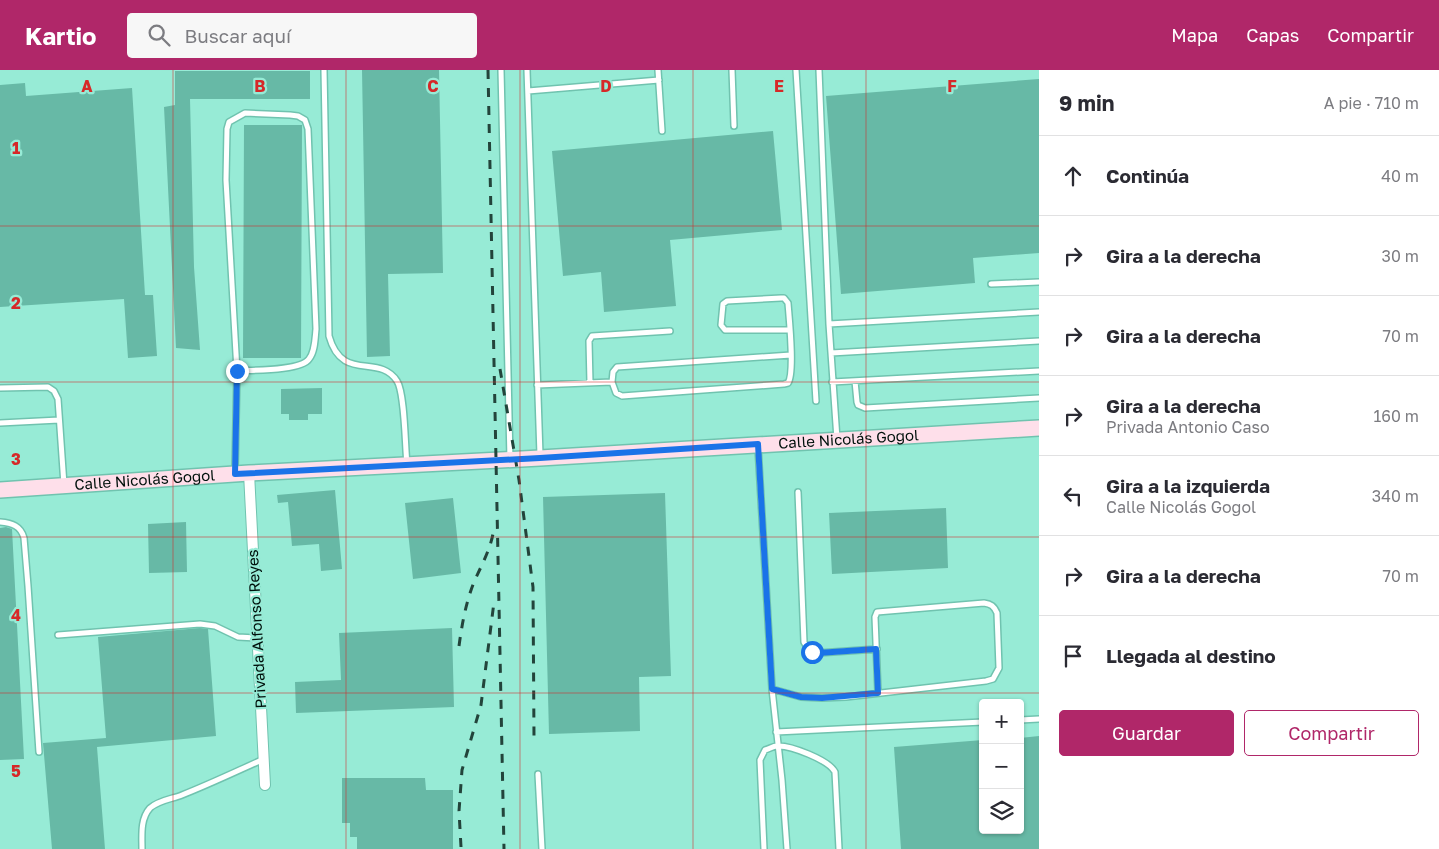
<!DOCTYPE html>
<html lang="es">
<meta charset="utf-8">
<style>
:root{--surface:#fff;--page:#f7f7f7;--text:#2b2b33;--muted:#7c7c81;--line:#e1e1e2;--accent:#b02769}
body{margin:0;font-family:"Golos Text",sans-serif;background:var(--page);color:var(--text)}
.controls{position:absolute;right:15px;bottom:15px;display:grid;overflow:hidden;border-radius:5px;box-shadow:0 1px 4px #0004}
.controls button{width:45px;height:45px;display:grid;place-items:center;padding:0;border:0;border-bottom:1px solid var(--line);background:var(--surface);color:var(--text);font:25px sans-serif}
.stop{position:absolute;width:15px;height:15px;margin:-11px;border:4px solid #1a73e8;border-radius:50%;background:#fff}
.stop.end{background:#1a73e8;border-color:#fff;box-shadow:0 1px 5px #0008}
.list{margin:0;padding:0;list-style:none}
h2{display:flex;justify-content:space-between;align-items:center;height:65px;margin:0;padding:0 20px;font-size:21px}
h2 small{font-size:16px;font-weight:400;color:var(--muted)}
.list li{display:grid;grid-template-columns:32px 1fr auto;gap:15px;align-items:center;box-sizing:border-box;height:80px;padding:0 20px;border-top:1px solid var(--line)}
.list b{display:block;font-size:19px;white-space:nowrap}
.list p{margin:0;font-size:16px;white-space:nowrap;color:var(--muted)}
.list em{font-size:16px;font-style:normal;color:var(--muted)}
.actions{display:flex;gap:10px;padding:15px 20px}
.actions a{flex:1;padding:11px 0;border:1px solid var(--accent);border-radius:5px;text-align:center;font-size:18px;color:var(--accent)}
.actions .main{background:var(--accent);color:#fff}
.icon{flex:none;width:28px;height:28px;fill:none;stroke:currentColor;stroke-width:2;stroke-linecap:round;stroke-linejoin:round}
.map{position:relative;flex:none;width:1039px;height:779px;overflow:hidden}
header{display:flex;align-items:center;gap:30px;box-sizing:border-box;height:70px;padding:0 25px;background:var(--accent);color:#fff}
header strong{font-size:24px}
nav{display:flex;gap:28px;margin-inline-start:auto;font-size:18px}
.search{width:350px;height:45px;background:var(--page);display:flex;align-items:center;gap:12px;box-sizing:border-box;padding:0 18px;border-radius:5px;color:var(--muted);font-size:19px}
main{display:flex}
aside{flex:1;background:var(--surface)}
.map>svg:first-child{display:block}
.building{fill:#67b9a6}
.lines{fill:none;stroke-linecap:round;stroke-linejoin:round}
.lane-casing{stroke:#70c3af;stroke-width:8}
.street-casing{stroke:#70c3af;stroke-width:12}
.secondary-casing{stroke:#70c3af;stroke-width:18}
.lane{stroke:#fff;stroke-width:5}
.street{stroke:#fff;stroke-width:10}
.secondary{stroke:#fedfea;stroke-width:15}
.rail{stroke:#23443b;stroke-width:3;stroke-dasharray:9 9;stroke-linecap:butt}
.route{stroke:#1a73e8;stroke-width:6}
.grid{fill:none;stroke:#d62828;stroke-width:1;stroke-opacity:0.55}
.labels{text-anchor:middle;stroke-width:4.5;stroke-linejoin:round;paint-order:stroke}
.street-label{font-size:15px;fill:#00110c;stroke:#97ebd6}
.grid-label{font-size:16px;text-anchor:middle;font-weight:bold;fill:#d62828;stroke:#97ebd6;stroke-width:4.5;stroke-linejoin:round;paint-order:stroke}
</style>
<header>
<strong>Kartio</strong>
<div class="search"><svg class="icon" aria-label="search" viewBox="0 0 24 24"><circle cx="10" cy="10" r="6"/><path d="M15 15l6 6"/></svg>Buscar aquí</div>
<nav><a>Mapa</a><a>Capas</a><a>Compartir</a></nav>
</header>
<main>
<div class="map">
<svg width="1039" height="779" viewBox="0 0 1039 779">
<rect width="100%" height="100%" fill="#97ebd6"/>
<path class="building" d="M362,0H439L443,203L388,204L390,286L367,287Z
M175,1H310V29H190L194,197L200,280L176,278L164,37L175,35Z
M1039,9V183L973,188L975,213L841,224L826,26Z
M25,13L26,26L132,18L145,225H153L157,286L128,288L124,229L0,237V15Z
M244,55H302L301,288H243Z
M773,61L782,160L670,170L676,236L604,242L601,202L563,206L552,81Z
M322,318V344H308V350H289V344H281V319Z
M335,420L342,499L321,501L319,474L292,476L288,432L278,433L277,425Z
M665,423L671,606L639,607L640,661L549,664L543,427Z
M453,428L461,503L413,509L405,433Z
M946,438L948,498L832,504L829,443Z
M186,452L187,502L149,503L148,454Z
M6,457L12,459L24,689L0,690V458Z
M200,558L208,559L216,666L97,677L105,779H52L43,673L106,668L98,567Z
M452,558L454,637L296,643L295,612L341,610L339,563Z
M1039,666V779H901L894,677L983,670V760H1020V668Z
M342,708H425L426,720H453V779H357V767H350V753H342Z"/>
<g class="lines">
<defs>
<path id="lane" d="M324,0L329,266C342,313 379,283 397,311C405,323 405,377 407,394
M501,0L510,389
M527,0L540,385
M658,0L662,61
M732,0L734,56
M796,0L816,331
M819,0L829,254L837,369
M528,21L659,10
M991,214L1039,212
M829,254L1039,242
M831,283L1039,271
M855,311L857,332L858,335L865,338L1039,328
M612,312L613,302L617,297L791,285
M832,312L1039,301
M590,313L589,271L592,266L670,261
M537,315L612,312L616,323L622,326L784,314L788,313C795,303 789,247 788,233L784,228H781L727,231L723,234L721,255L725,260H790
M0,318L48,317L54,321L58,329L64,415
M0,353L59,350
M758,377L772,619L782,710L787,779
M235,401L237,301L226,110L227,59L229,52L245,43L290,45L298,46L305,50L308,59L316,259C315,269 315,282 309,289C301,301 251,300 237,301
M798,422L804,572C808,579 810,581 818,583L877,579
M0,452C12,453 21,456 24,468L28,516L39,682
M58,565L200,554L215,556L238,567L257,568
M772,619L801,627L822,628L846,627L986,611L993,609L999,598L997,543C994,536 991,534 984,533L877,542L875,547L878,623
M1020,650L1039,649
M776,662L983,652
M538,704L542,779
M142,779C142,766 140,749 150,738C159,730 172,729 182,725C210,714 237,701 264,689
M764,779L760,690L765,680C769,679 773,676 777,676C790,675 829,690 835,702L839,779"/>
<path id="street" d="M249,403L265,715"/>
<g id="secondary">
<path id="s1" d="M0,420L249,403L540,388L1039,358"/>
</g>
</defs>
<use href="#lane" class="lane-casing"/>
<use href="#street" class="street-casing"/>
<use href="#secondary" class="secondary-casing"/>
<use href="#lane" class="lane"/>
<use href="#street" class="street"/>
<use href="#secondary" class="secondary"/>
<path class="rail" d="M488,0L504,779
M500,299L519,410L533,517L534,667
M459,576C462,554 466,532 474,512C482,494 492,477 494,457
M461,777L459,741L462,700L481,635L494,532"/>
</g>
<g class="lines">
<path class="route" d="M237,301L235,404L540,388L758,374L772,619L801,627L822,628L878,623L876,579L818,583L812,582"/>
</g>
<path class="grid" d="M173,0V779M346,0V779M520,0V779M693,0V779M866,0V779M0,156H1039M0,312H1039M0,467H1039M0,623H1039"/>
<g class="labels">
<g class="street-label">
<text dy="5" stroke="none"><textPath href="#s1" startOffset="850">Calle Nicolás Gogol</textPath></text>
<text dy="5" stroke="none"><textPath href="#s1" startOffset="145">Calle Nicolás Gogol</textPath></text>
<text transform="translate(257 559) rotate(-93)" y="5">Privada Alfonso Reyes</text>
</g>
</g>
<g class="grid-label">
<text x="87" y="22">A</text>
<text x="260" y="22">B</text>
<text x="433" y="22">C</text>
<text x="606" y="22">D</text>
<text x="779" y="22">E</text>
<text x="952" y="22">F</text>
<text x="16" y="84">1</text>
<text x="16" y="239">2</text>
<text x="16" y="395">3</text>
<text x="16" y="551">4</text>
<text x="16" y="707">5</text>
</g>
</svg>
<div class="controls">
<button>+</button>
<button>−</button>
<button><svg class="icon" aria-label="layers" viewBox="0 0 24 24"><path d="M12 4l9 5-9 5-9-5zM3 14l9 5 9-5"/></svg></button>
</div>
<div class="stop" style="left:812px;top:582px"></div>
<div class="stop end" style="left:237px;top:301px"></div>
</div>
<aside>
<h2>9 min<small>A pie · 710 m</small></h2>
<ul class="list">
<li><svg class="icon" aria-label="ahead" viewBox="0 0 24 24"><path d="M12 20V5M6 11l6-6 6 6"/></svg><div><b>Continúa</b></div><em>40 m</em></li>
<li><svg class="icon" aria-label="right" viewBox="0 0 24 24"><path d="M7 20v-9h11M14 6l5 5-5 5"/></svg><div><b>Gira a la derecha</b></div><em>30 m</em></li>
<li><svg class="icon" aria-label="right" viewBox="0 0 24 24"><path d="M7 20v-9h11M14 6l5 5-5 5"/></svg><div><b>Gira a la derecha</b></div><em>70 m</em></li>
<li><svg class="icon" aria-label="right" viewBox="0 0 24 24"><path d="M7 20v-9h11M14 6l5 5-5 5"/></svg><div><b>Gira a la derecha</b><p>Privada Antonio Caso</p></div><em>160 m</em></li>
<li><svg class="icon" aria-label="left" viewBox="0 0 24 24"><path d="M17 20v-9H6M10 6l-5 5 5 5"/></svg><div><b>Gira a la izquierda</b><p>Calle Nicolás Gogol</p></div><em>340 m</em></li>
<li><svg class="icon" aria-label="right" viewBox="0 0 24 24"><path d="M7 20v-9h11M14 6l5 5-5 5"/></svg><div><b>Gira a la derecha</b></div><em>70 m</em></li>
<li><svg class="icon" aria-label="arrive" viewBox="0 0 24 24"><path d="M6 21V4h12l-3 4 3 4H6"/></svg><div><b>Llegada al destino</b></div></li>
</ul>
<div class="actions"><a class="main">Guardar</a><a>Compartir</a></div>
</aside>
</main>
